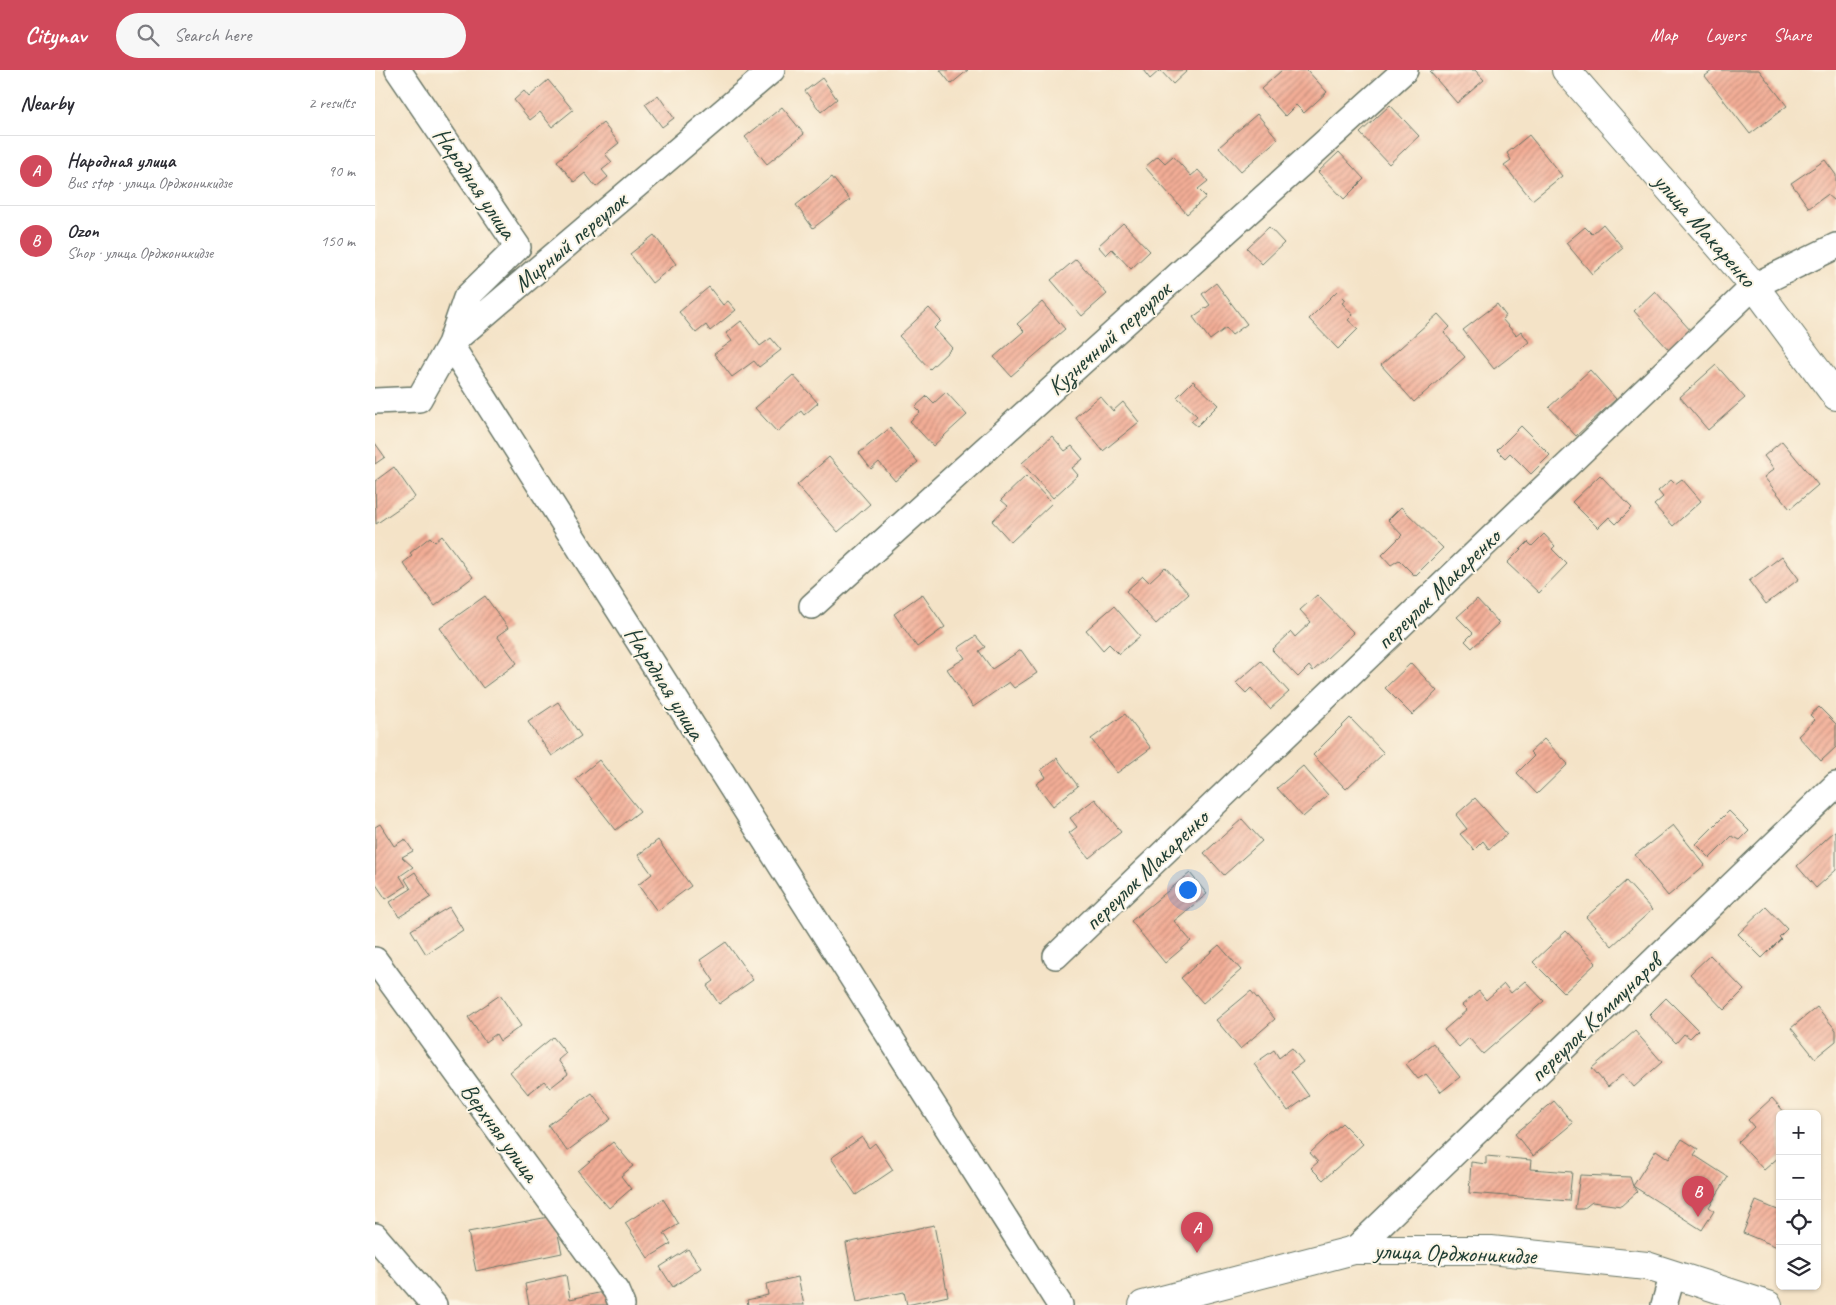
<!DOCTYPE html>
<meta charset="utf-8">
<style>
:root{--surface:#fff;--page:#f7f7f7;--text:#2b2b33;--muted:#7c7c81;--line:#e1e1e2;--accent:#d1495b}
body{margin:0;font-family:Caveat,sans-serif;background:var(--page);color:var(--text)}
.controls{position:absolute;right:15px;bottom:15px;display:grid;overflow:hidden;border-radius:8px;box-shadow:0 1px 4px #0004}
.controls button{width:45px;height:45px;display:grid;place-items:center;padding:0;border:0;border-bottom:1px solid var(--line);background:var(--surface);color:var(--text);font:25px sans-serif}
.you{position:absolute;left:812px;top:819px;width:18px;height:18px;margin:-12px;border:4px solid #fff;border-radius:50%;background:#1a73e8;box-shadow:0 0 0 8px #1a73e833}
.badge{display:grid;place-items:center;width:32px;height:32px;border-radius:50%;background:var(--accent);color:#fff;font-size:16px;font-weight:700}
.pin{position:absolute;translate:-50% -41px;filter:drop-shadow(0 1px 2px #0008)}
.pin::after{content:'';position:absolute;top:26px;width:18px;height:15px;background:inherit;clip-path:polygon(0 0,100% 0,50% 100%)}
.list{margin:0;padding:0;list-style:none}
h2{display:flex;justify-content:space-between;align-items:center;height:65px;margin:0;padding:0 20px;font-size:21px}
h2 small{font-size:16px;font-weight:400;color:var(--muted)}
.list li{display:grid;grid-template-columns:32px 1fr auto;gap:15px;align-items:center;box-sizing:border-box;height:70px;padding:0 20px;border-top:1px solid var(--line)}
.list b{display:block;font-size:19px;white-space:nowrap}
.list p{margin:0;font-size:16px;white-space:nowrap;color:var(--muted)}
.list em{font-size:16px;font-style:normal;color:var(--muted)}
.icon{flex:none;width:28px;height:28px;fill:none;stroke:currentColor;stroke-width:2;stroke-linecap:round;stroke-linejoin:round}
.map{position:relative;flex:none;width:1461px;height:1235px;overflow:hidden}
header{display:flex;align-items:center;gap:30px;box-sizing:border-box;height:70px;padding:0 25px;background:var(--accent);color:#fff}
header strong{font-size:24px}
nav{display:flex;gap:28px;margin-inline-start:auto;font-size:18px}
.search{width:350px;height:45px;background:var(--page);display:flex;align-items:center;gap:12px;box-sizing:border-box;padding:0 18px;border-radius:28px;color:var(--muted);font-size:19px}
main{display:flex}
aside{flex:1;background:var(--surface)}
.map>svg:first-child{display:block}
.building{fill:url(#building-hatch)}
.lines{fill:none;stroke-linecap:round;stroke-linejoin:round}
.street-casing{stroke:#6a7767;stroke-width:28}
.secondary-casing{stroke:#6a7767;stroke-width:30}
.street{stroke:#fff;stroke-width:25}
.secondary{stroke:#fff;stroke-width:28}
.labels{text-anchor:middle;stroke-width:4;stroke-linejoin:round;paint-order:stroke}
.street-label{font-size:24px;fill:#1f3d34;stroke:#fcf5e5}
</style>
<header>
<strong>Citynav</strong>
<div class="search"><svg class="icon" aria-label="search" viewBox="0 0 24 24"><circle cx="10" cy="10" r="6"/><path d="M15 15l6 6"/></svg>Search here</div>
<nav><a>Map</a><a>Layers</a><a>Share</a></nav>
</header>
<main>
<aside>
<h2>Nearby<small>2 results</small></h2>
<ul class="list">
<li><span class="badge">A</span><div><b>Народная улица</b><p>Bus stop · улица Орджоникидзе</p></div><em>90 m</em></li>
<li><span class="badge">B</span><div><b>Ozon</b><p>Shop · улица Орджоникидзе</p></div><em>150 m</em></li>
</ul>
</aside>
<div class="map">
<svg width="1461" height="1235" viewBox="0 0 1461 1235">
<defs>
<pattern id="building-hatch" width="6" height="6" patternUnits="userSpaceOnUse" patternTransform="scale(1.25)"><rect width="6" height="6" fill="#f3ad96"/><path d="M-1 1l2-2M0 6l6-6M5 7l2-2" fill="none" stroke="#c48e7b"/></pattern>
</defs>
<rect width="100%" height="100%" fill="#fcf5e5"/>
<filter id="ink" filterUnits="userSpaceOnUse"><feTurbulence type="fractalNoise" baseFrequency=".02" numOctaves="2"/><feDisplacementMap in="SourceGraphic" scale="10" xChannelSelector="R" yChannelSelector="G"/><feConvolveMatrix kernelMatrix="1 2 1 2 8 2 1 2 1" color-interpolation-filters="sRGB"/></filter>
<filter id="wash" filterUnits="userSpaceOnUse"><feTurbulence type="fractalNoise" baseFrequency=".0096" numOctaves="4" result="noise"/><feDisplacementMap in="SourceGraphic" scale="20" xChannelSelector="R" yChannelSelector="G"/><feGaussianBlur stdDeviation="1.12" result="paint"/><feColorMatrix in="noise" values="0 0 0 0 0 0 0 0 0 0 0 0 0 0 0 0 0 1.4 0 .05"/><feComposite in="paint" operator="in"/></filter>
<g filter="url(#wash)">
<rect width="100%" height="100%" fill="#f4e3c7"/>
<g id="blocks">
<path class="building" d="M565,0H593L576,14Z
M768,0H813L798,14L785,0L775,9Z
M907,0H932L952,22L929,43L921,35L910,46L886,19Z
M1057,0H1100L1109,10L1082,33L1055,2Z
M1338,0H1384L1412,36L1375,64L1330,6Z
M447,8L462,29L446,42L430,21Z
M173,10L198,40L177,57L165,42L155,50L139,30L149,21L154,27Z
M283,25L299,48L287,57L270,34Z
M1015,35L1044,66L1014,94L985,63Z
M407,37L429,64L392,94L370,67Z
M882,44L903,69L866,101L844,77Z
M228,53L244,73L230,84L237,92L227,100L233,107L221,117L210,103L199,112L182,91Z
M1154,65L1187,106L1157,130L1129,95L1136,90L1132,83Z
M964,82L989,109L969,129L943,102Z
M783,86L790,93L798,86L816,106L823,100L833,111L823,119L831,127L812,144L770,97Z
M1450,90L1461,105V128L1458,130L1452,125L1434,138L1416,113Z
M457,107L475,130L438,158L421,135Z
M748,153L775,181L756,199L737,179L731,185L723,176Z
M1228,154L1248,178L1217,204L1191,173L1210,157L1217,164Z
M894,157L909,173L887,194L872,178Z
M279,165L301,194L277,213L255,184Z
M701,189L732,224L707,246L676,210Z
M841,213L872,254L857,265L851,258L835,270L818,247L835,235L827,224Z
M334,217L348,235L353,231L361,240L335,261L331,255L321,263L304,242Z
M962,221L971,230L967,233L978,245L973,250L983,259L963,279L934,249Z
M1280,221L1316,261L1294,280L1259,241Z
M667,232L690,259L636,306L619,287L649,261L642,254Z
M1122,234L1131,246L1127,249L1141,265L1146,261L1154,272L1119,299L1088,260Z
M554,238L566,251L559,258L577,278L555,299L524,266Z
M1063,244L1075,257L1069,263L1090,287L1039,332L1006,295Z
M366,251L385,276L396,268L406,280L384,297L379,291L357,307L339,284L357,271L351,263Z
M1341,295L1370,328L1333,360L1305,327Z
M1215,300L1241,329L1201,366L1174,337Z
M418,305L443,333L429,345L426,341L402,362L380,338Z
M818,311L843,335L822,356L816,351L822,346L802,327Z
M571,322L592,345L558,376L535,351L545,342L540,337L552,326L559,333Z
M725,326L738,341L748,332L764,352L728,381L700,347Z
M1146,356L1175,385L1156,404L1135,383L1130,388L1122,380Z
M515,358L543,392L520,411L504,392L496,399L484,383Z
M677,366L690,381L697,376L708,389L697,398L703,405L678,428L647,393Z
M1407,371L1443,415L1415,439L1389,407L1399,399L1389,386Z
M0,373L10,387L0,394Z
M454,387L495,434L463,462L422,415Z
M19,397L40,427L1,454L0,411Z
M1225,405L1257,438L1241,454L1234,447L1223,458L1197,432Z
M651,406L677,433L636,472L617,451L633,436L626,430Z
M1307,409L1326,431L1298,456L1279,435L1288,427L1283,421L1296,410L1300,414Z
M1026,437L1068,478L1040,506L1024,490L1016,495L1007,485L1027,465L1013,450Z
M1169,464L1180,476L1177,479L1192,494L1164,523L1132,493L1153,472L1157,476Z
M67,466L98,507L60,536L28,493L37,486L35,483L55,467L60,472Z
M1407,486L1424,509L1391,534L1374,511Z
M790,497L814,524L781,554L751,521L768,506L774,512Z
M547,524L570,557L542,577L519,544Z
M942,525L979,563L938,601L934,596L923,607L897,580L916,562L920,567L936,552L925,540Z
M110,526L133,558L122,566L142,593L108,618L65,558Z
M1102,529L1124,553L1097,578L1090,571L1098,563L1082,547Z
M739,536L765,566L744,584L734,574L728,580L711,560Z
M601,566L610,577L604,581L617,599L646,580L662,603L639,618L634,612L598,637L572,599L590,588L583,578Z
M886,591L914,622L895,639L876,618L871,623L861,613Z
M1036,593L1062,621L1037,645L1010,618Z
M183,632L206,666L177,686L153,652Z
M1444,637L1461,654V677L1446,691L1423,666L1440,650L1435,645Z
M750,644L776,678L742,703L716,669Z
M975,648L1009,683L971,719L938,685Z
M1169,669L1193,694L1162,724L1142,703L1159,686L1155,682Z
M682,688L703,716L678,736L661,714L671,707L666,700Z
M224,690L265,741L241,760L201,709Z
M928,696L953,725L928,747L902,718Z
M1100,728L1132,764L1114,779L1108,771L1099,780L1085,764L1092,759L1081,745Z
M720,729L746,762L714,788L694,763L702,757L695,748Z
M1354,741L1374,761L1365,770L1357,766L1335,788L1321,774Z
M867,749L887,771L849,805L829,783Z
M5,754L19,776L30,769L38,781L27,787L38,797L25,806L31,816L11,829L0,813V757Z
M1298,755L1330,795L1293,826L1260,785Z
M1461,760V800L1441,818L1422,796Z
M283,770L316,816L282,841L263,815L277,804L263,785Z
M40,802L56,827L24,847L15,832L36,819L30,809Z
M815,803L832,824L799,851L816,871L790,893L756,851Z
M1251,811L1277,840L1237,876L1211,847Z
M74,837L88,860L51,884L36,860Z
M1391,837L1412,859L1404,867L1406,869L1387,888L1363,864Z
M1191,861L1221,893L1189,923L1158,892Z
M351,872L378,910L344,934L332,916L339,911L325,890Z
M844,875L866,900L828,933L806,908Z
M1335,885L1369,920L1349,940L1315,904Z
M1150,911L1169,931L1108,984L1094,968L1084,977L1069,960L1092,940L1087,935L1104,921L1111,930L1129,914L1136,923Z
M876,921L900,949L865,979L841,950Z
M125,925L146,956L125,971L121,964L110,972L93,947Z
M1291,928L1323,960L1315,968L1309,964L1301,973L1274,945Z
M1442,937L1461,960V971L1440,988L1416,958Z
M1260,961L1287,992L1259,1017L1248,1004L1233,1017L1217,998Z
M178,967L191,983L183,990L193,1004L175,1018L169,1011L153,1024L135,1002Z
M1058,973L1085,1007L1066,1022L1051,1004L1043,1009L1031,994Z
M917,978L928,992L916,1001L934,1026L913,1041L879,994L899,980L904,988Z
M217,1023L236,1049L192,1081L173,1055Z
M1397,1028L1411,1044H1405V1086L1389,1100L1363,1072L1379,1057L1373,1050Z
M1179,1031L1198,1053L1158,1086L1140,1064Z
M967,1053L988,1074L948,1110L936,1098L943,1092L935,1083Z
M487,1067L494,1078L500,1073L518,1100L481,1125L456,1088Z
M1307,1069L1323,1079L1319,1085L1353,1107L1334,1137L1339,1141L1327,1160L1258,1116L1262,1122L1246,1136L1217,1132L1208,1139H1200L1205,1105L1255,1107L1258,1116L1281,1080L1294,1089Z
M238,1072L258,1096L246,1106L256,1119L234,1138L203,1101Z
M1111,1086L1156,1090L1155,1099L1197,1102L1194,1131L1094,1123L1096,1092L1111,1094Z
M288,1129L304,1154L289,1163L296,1174L273,1188L250,1153Z
M1381,1131L1405,1141V1178L1368,1163Z
M179,1146L187,1183L101,1201L93,1162Z
M559,1155L573,1226L532,1235L529,1222L482,1232L471,1173Z
M313,1179L326,1198L298,1217L285,1197Z
M191,1205L195,1229L233,1221L236,1235H154L150,1214Z
M423,1207L429,1235H373L372,1230L393,1225L391,1214Z"/>
</g>
</g>
<g filter="url(#ink)">
<use href="#blocks" fill-opacity="0" stroke="#6a7767" stroke-width="1"/>
<g class="lines">
<defs>
<path id="street" d="M23,0L143,177L91,228L75,274L685,1235
M0,331L44,329L75,274L397,0
M437,536L1030,0
M681,886L1379,216L1461,176
M0,890L241,1221L247,1235
M0,1166L59,1235
M979,1180L1461,715
M1289,1235L1298,1204"/>
<path id="secondary" d="M1191,0L1379,216L1461,326
M768,1235L979,1180H1116L1272,1196L1393,1235"/>
</defs>
<use href="#street" class="street-casing"/>
<use href="#secondary" class="secondary-casing"/>
<use href="#street" class="street"/>
<use href="#secondary" class="secondary"/>
</g>
</g>
<g class="labels">
<g class="street-label">
<text transform="translate(100 113) rotate(56)" y="8">Народная улица</text>
<text transform="translate(1330 160) rotate(49)" y="8">улица Макаренко</text>
<text transform="translate(195 172) rotate(-40)" y="8">Мирный переулок</text>
<text transform="translate(734 268) rotate(-42)" y="8">Кузнечный переулок</text>
<text transform="translate(1063 519) rotate(-44)" y="8">переулок Макаренко</text>
<text transform="translate(290 613) rotate(58)" y="8">Народная улица</text>
<text transform="translate(771 800) rotate(-44)" y="8">переулок Макаренко</text>
<text transform="translate(1220 948) rotate(-44)" y="8">переулок Коммунаров</text>
<text transform="translate(125 1062) rotate(54)" y="8">Верхняя улица</text>
<text transform="translate(1080 1183) rotate(2)" y="8">улица Орджоникидзе</text>
</g>
</g>
</svg>
<div class="controls">
<button>+</button>
<button>−</button>
<button><svg class="icon" aria-label="locate" viewBox="0 0 24 24"><circle cx="12" cy="12" r="6"/><path d="M12 2v4M12 18v4M2 12h4M18 12h4"/></svg></button>
<button><svg class="icon" aria-label="layers" viewBox="0 0 24 24"><path d="M12 4l9 5-9 5-9-5zM3 14l9 5 9-5"/></svg></button>
</div>
<div class="you"></div>
<div class="pin badge" style="left:822px;top:1183px">A</div>
<div class="pin badge" style="left:1323px;top:1147px">B</div>
</div>
</main>
